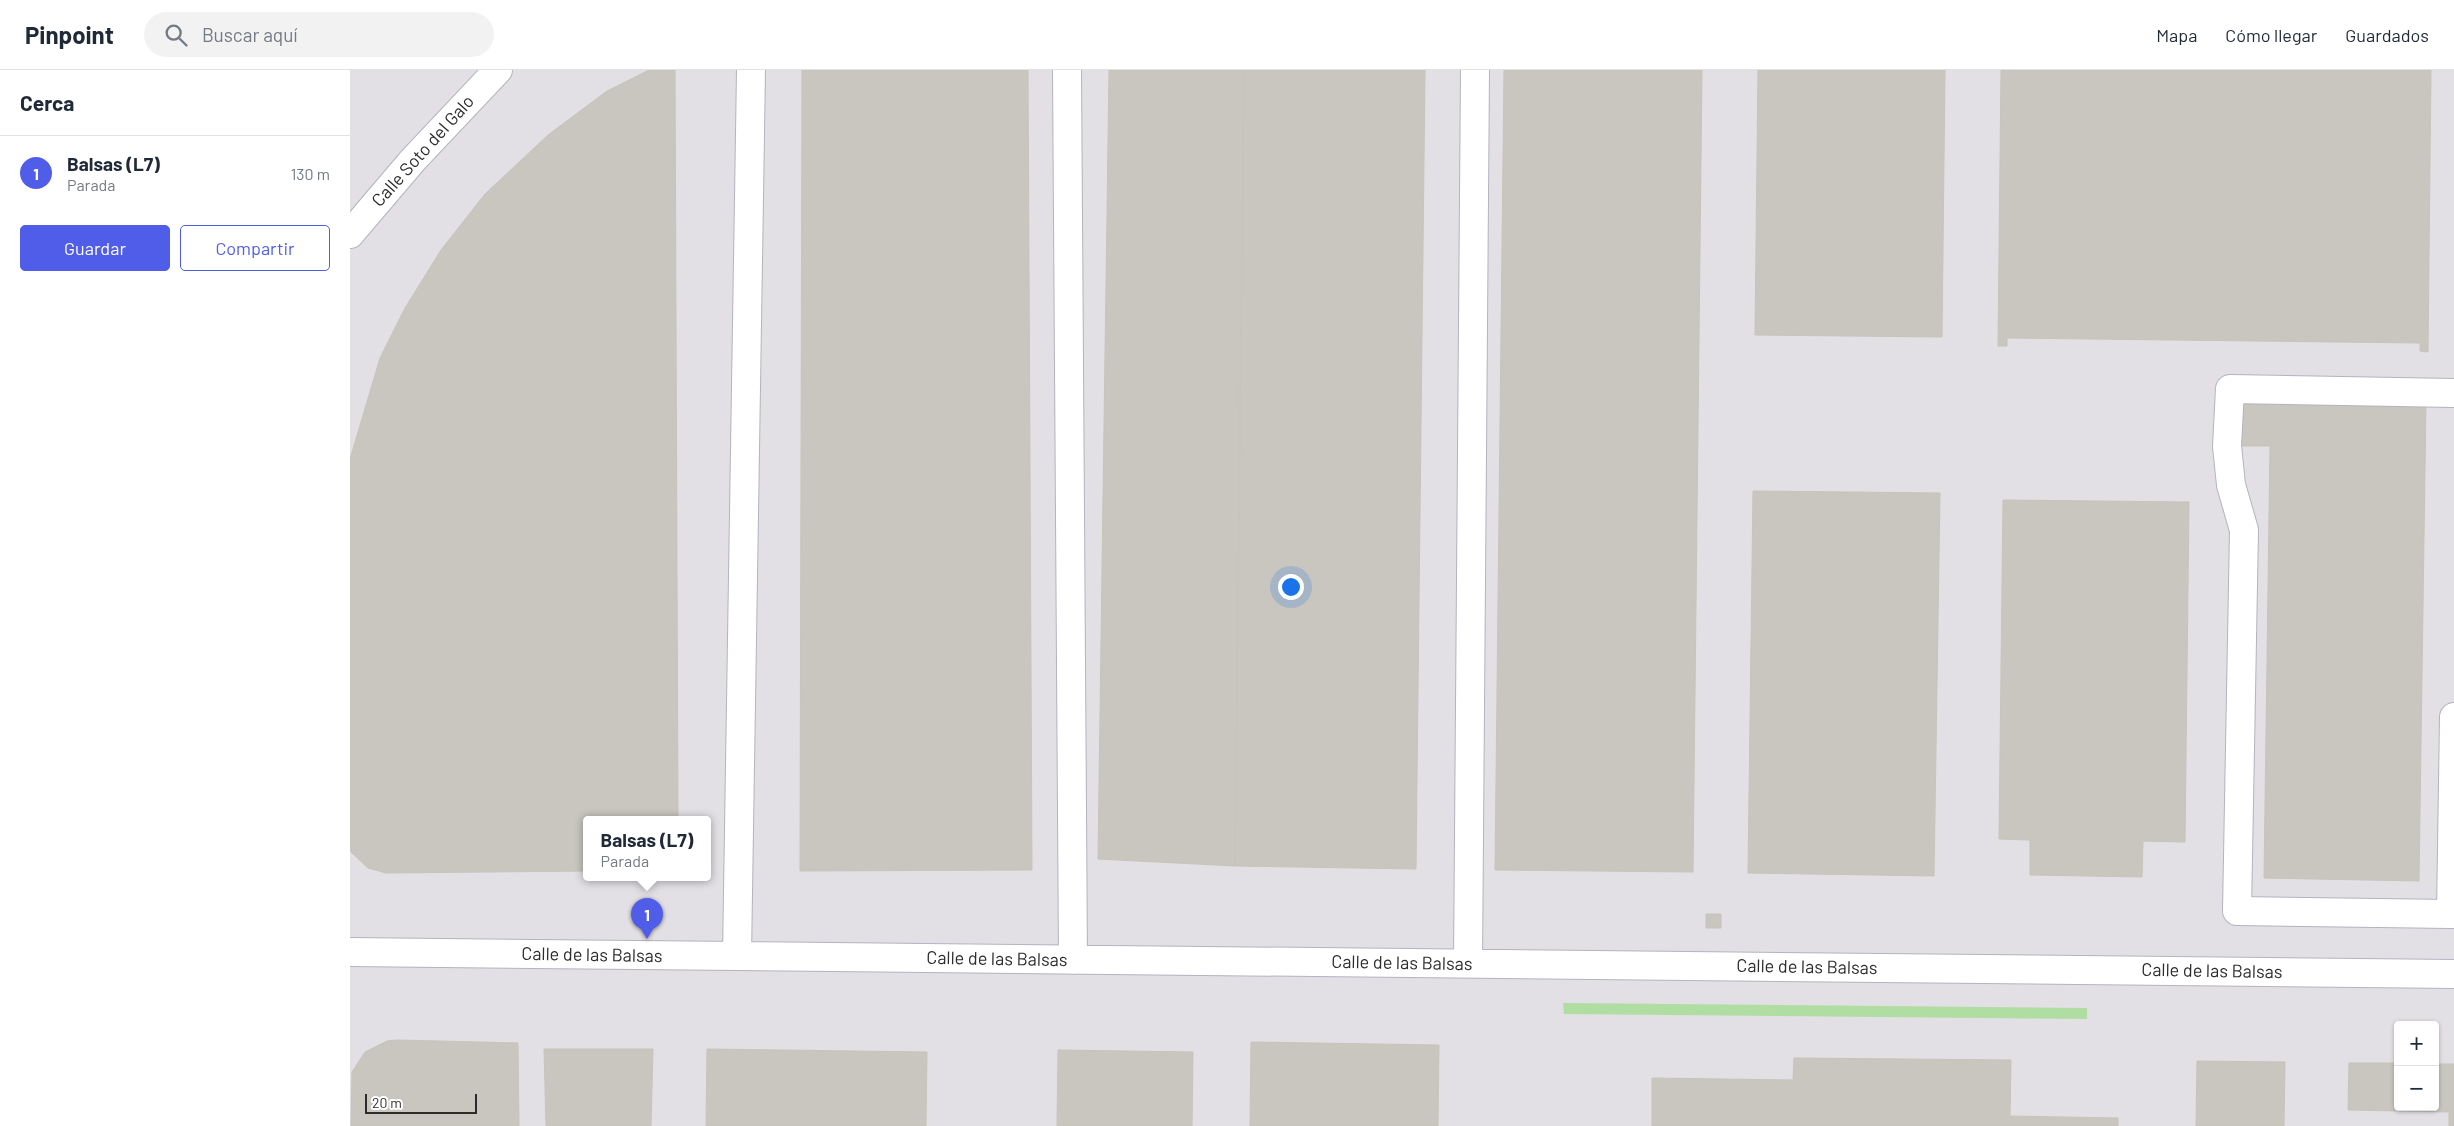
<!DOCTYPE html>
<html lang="es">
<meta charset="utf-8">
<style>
:root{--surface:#fff;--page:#f2f2f3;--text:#1f2937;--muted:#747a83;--line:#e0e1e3;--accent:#505de9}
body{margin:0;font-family:Barlow,sans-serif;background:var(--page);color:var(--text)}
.controls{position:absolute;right:15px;bottom:15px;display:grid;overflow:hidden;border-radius:5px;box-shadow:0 1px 4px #0004}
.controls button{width:45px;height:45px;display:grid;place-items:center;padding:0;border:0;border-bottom:1px solid var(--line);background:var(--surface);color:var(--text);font:25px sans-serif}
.scale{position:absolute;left:15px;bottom:12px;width:112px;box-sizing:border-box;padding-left:5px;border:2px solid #2c2c2c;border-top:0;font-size:14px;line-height:18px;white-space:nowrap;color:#2c2c2c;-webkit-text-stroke:4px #fff;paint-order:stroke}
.you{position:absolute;left:940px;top:516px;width:18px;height:18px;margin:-12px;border:4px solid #fff;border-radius:50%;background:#1a73e8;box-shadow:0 0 0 8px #1a73e833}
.badge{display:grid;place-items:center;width:32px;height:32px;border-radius:50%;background:var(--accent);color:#fff;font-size:16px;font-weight:700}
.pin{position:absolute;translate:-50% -41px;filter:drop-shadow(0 1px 2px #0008)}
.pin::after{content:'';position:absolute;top:26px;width:18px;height:15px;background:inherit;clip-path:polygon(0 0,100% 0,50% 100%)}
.popup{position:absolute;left:233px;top:746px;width:128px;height:65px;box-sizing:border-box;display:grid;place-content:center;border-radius:5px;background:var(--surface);filter:drop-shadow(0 1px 4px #0005);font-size:16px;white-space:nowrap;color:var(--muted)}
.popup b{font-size:19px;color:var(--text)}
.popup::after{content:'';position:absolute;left:50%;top:100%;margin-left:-10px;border:10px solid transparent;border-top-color:var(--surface)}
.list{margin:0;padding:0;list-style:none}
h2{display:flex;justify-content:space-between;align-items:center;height:65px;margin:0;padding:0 20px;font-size:21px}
h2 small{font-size:16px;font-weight:400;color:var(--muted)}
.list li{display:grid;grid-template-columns:32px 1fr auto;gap:15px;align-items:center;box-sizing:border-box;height:75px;padding:0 20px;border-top:1px solid var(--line)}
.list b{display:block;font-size:19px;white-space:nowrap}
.list p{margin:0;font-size:16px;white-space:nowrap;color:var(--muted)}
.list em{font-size:16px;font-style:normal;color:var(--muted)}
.actions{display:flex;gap:10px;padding:15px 20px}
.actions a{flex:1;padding:11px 0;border:1px solid var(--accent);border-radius:5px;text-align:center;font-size:18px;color:var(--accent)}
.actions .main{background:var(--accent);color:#fff}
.icon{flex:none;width:28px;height:28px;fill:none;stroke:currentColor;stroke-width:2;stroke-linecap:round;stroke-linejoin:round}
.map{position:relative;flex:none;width:2104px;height:1056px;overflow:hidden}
header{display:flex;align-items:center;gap:30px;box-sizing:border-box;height:70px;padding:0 25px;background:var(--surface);border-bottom:1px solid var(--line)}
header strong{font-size:24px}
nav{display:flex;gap:28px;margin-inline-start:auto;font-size:18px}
.search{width:350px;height:45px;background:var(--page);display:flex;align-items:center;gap:12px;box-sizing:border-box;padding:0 18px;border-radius:28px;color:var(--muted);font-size:19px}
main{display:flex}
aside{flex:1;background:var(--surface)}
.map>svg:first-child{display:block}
.industrial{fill:#e2dfe5;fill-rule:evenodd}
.green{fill:#b0dda2}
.building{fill:#c8c6be;stroke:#c7c4b9}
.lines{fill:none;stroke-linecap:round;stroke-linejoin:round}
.minor-casing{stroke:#b3b4be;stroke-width:30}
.minor{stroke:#fff;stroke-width:28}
.labels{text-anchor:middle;stroke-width:4.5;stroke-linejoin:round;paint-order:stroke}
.street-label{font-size:18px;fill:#2c2c2c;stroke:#fff}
</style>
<header>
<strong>Pinpoint</strong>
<div class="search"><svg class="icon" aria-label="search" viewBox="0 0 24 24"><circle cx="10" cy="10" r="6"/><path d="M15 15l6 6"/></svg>Buscar aquí</div>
<nav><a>Mapa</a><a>Cómo llegar</a><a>Guardados</a></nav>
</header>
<main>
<aside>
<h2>Cerca<small></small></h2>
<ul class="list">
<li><span class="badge">1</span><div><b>Balsas (L7)</b><p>Parada</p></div><em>130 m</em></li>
</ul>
<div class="actions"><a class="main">Guardar</a><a>Compartir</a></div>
</aside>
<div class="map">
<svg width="2104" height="1056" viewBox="0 0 2104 1056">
<rect width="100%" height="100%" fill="#ece8e0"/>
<path class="industrial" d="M0,0H2104V1056H0ZM237,750H357V808H237ZM2048,955H2085V1037H2048Z"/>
<path class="green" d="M1213,933L1737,938V949L1214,944Z"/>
<path class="building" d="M299,0H325L328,750H237V801L36,803L18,798L1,782L0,776V389L30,288L55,238L91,180L135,124L198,65L257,21Z
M452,0H678L682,800L450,801Z
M759,0H894L885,796L748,789Z
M894,0H1075L1066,799L885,796Z
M1154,0H1352L1343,802L1145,800Z
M1408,0H1595L1592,267L1405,265Z
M1651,0H2081L2078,282L2070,281V273L1657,268V276H1648Z
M1892,327L2076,330L2069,811L1914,808L1920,376H1891Z
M1403,421L1590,423L1584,806L1398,803Z
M1653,430L1839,432L1835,772L1793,771L1792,807L1680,805V770L1649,769Z
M1356,844H1371V858H1356Z
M47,970L168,973L169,1056H1L2,1002L15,982L37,971Z
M901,972L1089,975L1088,1056H900Z
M194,979H303L301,1056H196Z
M357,979L577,982L576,1056H356Z
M708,980L843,982L842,1056H707Z
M1444,988L1661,990L1660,1046L1768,1048V1056H1302V1008L1443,1010Z
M1847,991L1935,992L1934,1056H1846Z
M1999,993H2048V1037H2085V994H2104V1056H2099V1042L1998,1040Z"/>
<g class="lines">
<defs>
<path id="minor" d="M717,0L723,890
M0,164L63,90L148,0
M2104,647L2101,844H2104
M2101,844L1887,841L1894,460L1881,415L1877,376L1880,319L2104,323
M0,882L2104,904
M387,886L401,0
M1118,893L1125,0"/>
</defs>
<use href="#minor" class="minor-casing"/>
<use href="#minor" class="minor"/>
</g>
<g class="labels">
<g class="street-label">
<text transform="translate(73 81) rotate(-48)" y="6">Calle Soto del Galo</text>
<text transform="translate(242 885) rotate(1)" y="6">Calle de las Balsas</text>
<text transform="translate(647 889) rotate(1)" y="6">Calle de las Balsas</text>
<text transform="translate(1052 893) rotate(1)" y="6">Calle de las Balsas</text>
<text transform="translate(1457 897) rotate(1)" y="6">Calle de las Balsas</text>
<text transform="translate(1862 901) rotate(1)" y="6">Calle de las Balsas</text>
</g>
</g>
</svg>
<div class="controls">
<button>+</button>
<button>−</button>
</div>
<div class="scale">20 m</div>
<div class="you"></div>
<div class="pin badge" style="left:297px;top:869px">1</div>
<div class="popup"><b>Balsas (L7)</b>Parada</div>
</div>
</main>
